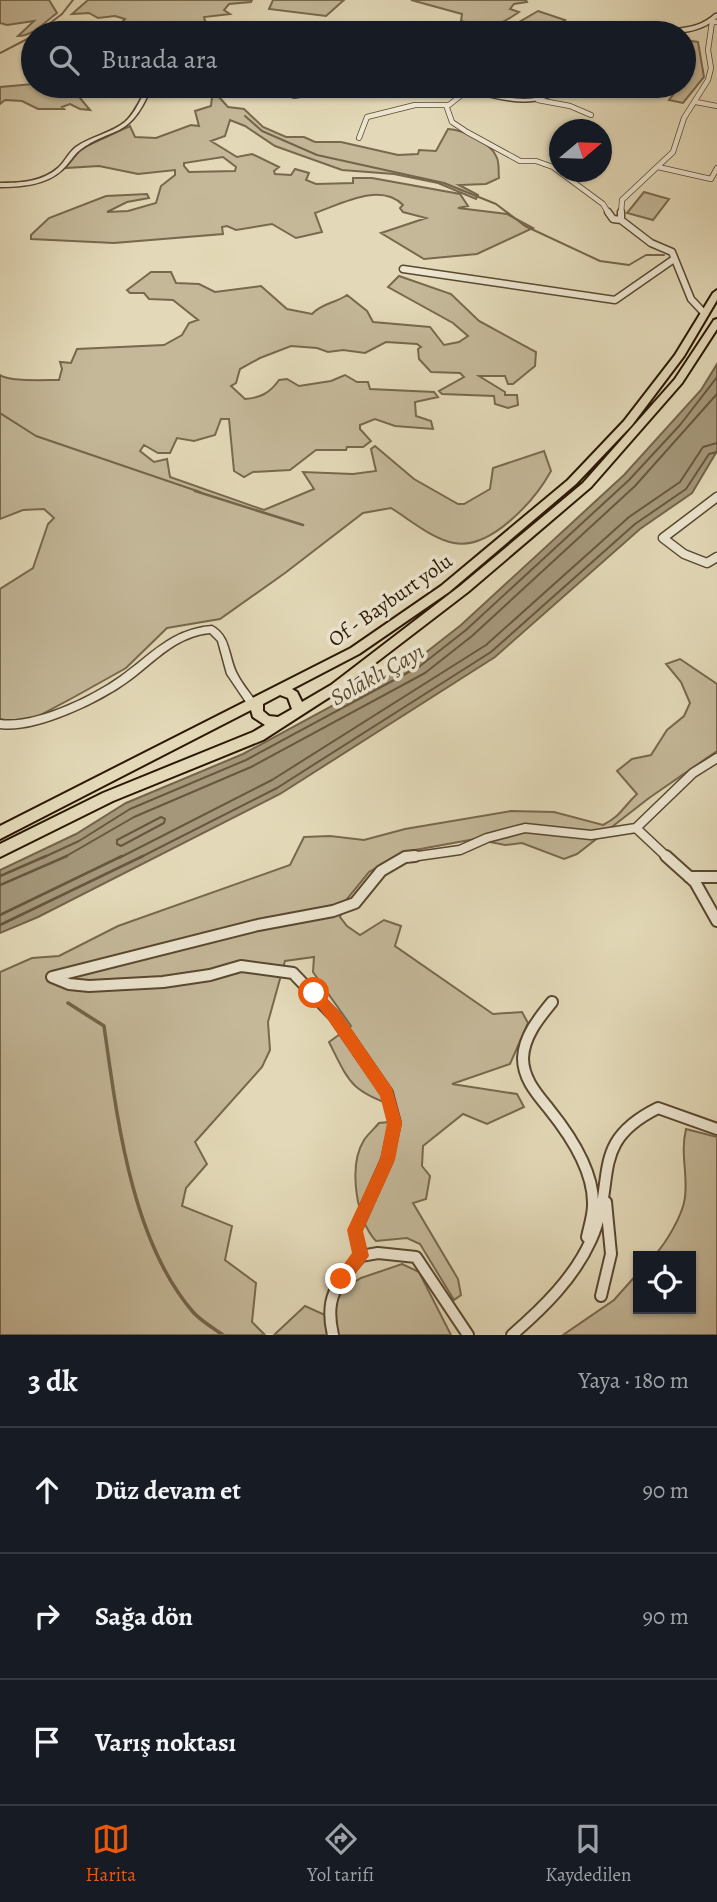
<!DOCTYPE html>
<html lang="tr">
<meta charset="utf-8">
<style>
:root{--surface:#171b24;--page:#20242c;--text:#f1f3f6;--muted:#9ea1a6;--line:#363941;--accent:#ea580c}
body{margin:0;font-family:Alegreya,serif;background:var(--page);color:var(--text)}
.controls{position:absolute;right:21px;bottom:21px;display:grid;overflow:hidden;border-radius:0px;box-shadow:0 2px 5px #0004}
.controls button{width:63px;height:63px;display:grid;place-items:center;padding:0;border:0;border-bottom:2px solid var(--line);background:var(--surface);color:var(--text);font:35px sans-serif}
.compass{position:absolute;left:549px;top:119px;width:63px;height:63px;border-radius:50%;background:var(--surface);box-shadow:0 2px 5px #0004;rotate:71deg}
.stop{position:absolute;width:21px;height:21px;margin:-16px;border:5px solid #ea580c;border-radius:50%;background:#fff}
.stop.end{background:#ea580c;border-color:#fff;box-shadow:0 2px 7px #0008}
.list{margin:0;padding:0;list-style:none}
h2{display:flex;justify-content:space-between;align-items:center;height:91px;margin:0;padding:0 28px;font-size:30px}
h2 small{font-size:23px;font-weight:400;color:var(--muted)}
.list li{display:grid;grid-template-columns:46px 1fr auto;gap:21px;align-items:center;box-sizing:border-box;height:126px;padding:0 28px;border-top:2px solid var(--line)}
.list b{display:block;font-size:26px;white-space:nowrap}
.list em{font-size:23px;font-style:normal;color:var(--muted)}
.icon{flex:none;width:38px;height:38px;fill:none;stroke:currentColor;stroke-width:2;stroke-linecap:round;stroke-linejoin:round}
.map{position:relative;flex:none;width:717px;height:1335px;overflow:hidden}
.search{position:absolute;background:var(--surface);box-shadow:0 2px 5px #0004;left:21px;right:21px;top:21px;height:77px;display:flex;align-items:center;gap:18px;box-sizing:border-box;padding:0 24px;border-radius:38px;color:var(--muted);font-size:26px}
.sheet{height:469px;background:var(--surface)}
nav{display:flex;justify-content:space-around;align-items:center;box-sizing:border-box;height:98px;border-top:2px solid var(--line);background:var(--surface);font-size:19px;color:var(--muted)}
nav a{display:grid;justify-items:center;gap:4px}
nav .on{color:var(--accent)}
.map>svg:first-child{display:block}
.green{fill:#c4b899;stroke:#78684e;stroke-width:2;fill-rule:evenodd}
.water{fill:#a4977a;stroke:#74644a;stroke-width:2}
.lines{fill:none;stroke-linecap:round;stroke-linejoin:round}
.shore-far1{stroke:#68573e;stroke-width:2}
.shore{stroke:#68573e;stroke-width:2.5}
.stream-far2{stroke:#74644a;stroke-width:2}
.stream-far1{stroke:#74644a;stroke-width:2.5}
.stream{stroke:#74644a;stroke-width:3.5}
.minor-far3-casing{stroke:#594830;stroke-width:6}
.minor-far2-casing{stroke:#594830;stroke-width:9}
.minor-far1-casing{stroke:#594830;stroke-width:11}
.minor-casing{stroke:#594830;stroke-width:14}
.tertiary-casing{stroke:#594830;stroke-width:3}
.trunk-casing{stroke:#2b1703;stroke-width:4}
.minor-far3{stroke:#ede6d1;stroke-width:4.5}
.minor-far2{stroke:#ede6d1;stroke-width:6}
.minor-far1{stroke:#ede6d1;stroke-width:8}
.minor{stroke:#ede6d1;stroke-width:10}
.tertiary{fill:#ede6d1;fill-rule:evenodd}
.trunk{fill:#e3d9b8;fill-rule:evenodd}
.route{fill:#ea580c}
.labels{text-anchor:middle;stroke-width:7;stroke-linejoin:round;paint-order:stroke}
.street-label{font-size:21px;fill:#2b1703;stroke:#ede6d1}
.water-label{font-size:23px;font-style:italic;fill:#5b4a33;stroke:#ede6d1}
</style>
<div class="map">
<svg width="717" height="1335" viewBox="0 0 717 1335">
<rect width="100%" height="100%" fill="#e3d9b8"/>
<filter id="stains"><feTurbulence type="fractalNoise" baseFrequency=".00286" numOctaves="4"/><feColorMatrix values="0 0 0 0 .2 0 0 0 0 .09 0 0 0 0 .02 0 0 0 .5 -.17"/></filter>
<radialGradient id="worn" r=".72"><stop offset=".6" stop-color="#630" stop-opacity="0"/><stop offset="1" stop-color="#630" stop-opacity=".3"/></radialGradient>
<path class="green" d="M0,0H49L57,13C45,22 33,36 18,36L34,21L7,25L0,23Z
M88,0H252L251,2L229,4L224,10L230,14L204,17L205,21L217,28L214,33H134L135,32L119,25L125,19L115,16L98,18L89,13L72,14Z
M273,0H344L326,16L269,9Z
M411,0H526L527,2L514,4L510,9L519,12C495,29 488,28 461,21L462,14Z
M538,11L565,20L559,24L564,33L502,32Z
M684,40L698,42L704,77L683,103L669,100L675,92L666,86H684V75L692,69L684,55Z
M33,84L93,86L80,98L90,110L80,109L70,104L62,107L64,109H38L22,101L5,100L0,104V87Z
M218,96L228,107L244,109L263,127L286,137H304L315,142H341L398,155L418,154L419,150L436,151L448,129C463,130 490,142 496,156C500,162 498,171 499,178L486,184L459,185L478,195L476,199L438,183L394,174L342,170L275,146L245,126L230,120L225,136L211,141L237,157L252,154L279,167L274,171L275,174L291,175L295,169L309,173L306,180L316,184L353,183V178H372L460,194L468,206L458,208L507,214L533,228L477,254L424,259L381,233L426,218L403,212L400,208L403,205C380,182 341,204 315,213L322,232L296,238L272,224L236,230L227,226L222,227L223,234L114,243L31,239V235L49,218L106,196L147,194L149,198L127,202L107,212L128,211L156,203L161,186L175,175V170L138,174L99,166L65,168L82,148L130,126L135,137L156,138L191,125L199,126L195,111L211,106L212,97ZM223,157L236,167L235,171L189,172L184,166V163Z
M644,192L669,199L653,220L627,213Z
M151,272H171L176,283L199,284L215,292L261,286L287,309L312,314C322,303 336,303 347,295L367,311L373,322L430,327L444,345L459,342L468,336L453,323L388,287L399,276L451,294L479,321L536,352L535,366L513,384H508L505,376H479L505,392V395H517L518,405L508,408L495,404L494,396L442,394L439,391L464,377L460,373L431,372L419,359L418,349L421,347L417,344L386,342L365,353L343,350L328,352L317,348L291,346L260,358L240,369L236,383L231,386L245,399C260,398 270,393 279,380L287,379L299,386L331,381L345,375L357,382H368L370,389L434,392L438,397L415,402L416,416L431,421L433,429L395,426L375,419L360,425V429L371,441L363,447H347L346,450H316L290,470L253,472L244,477L234,471L229,419H221L215,435L194,441L177,438L170,453H158L144,445L140,451L154,462L167,459L170,477L264,510L314,489L303,472L353,474L376,471L371,449L375,446L414,479L458,504H464L490,489L493,468L544,451L551,471C535,500 491,550 454,543C432,539 409,519 391,508L363,513L285,573L220,619L167,628L126,668L76,696L37,717L15,722L0,719V589L33,568L48,524L54,518L44,509L23,510L0,519V375C11,382 44,380 59,380L62,369L60,362L71,363L77,349L164,345L182,335L189,323L198,320L173,300L149,299L144,293H130L127,290Z
M680,659L717,684V751L649,798L577,854L564,859L522,843L505,845L475,839L404,852L369,872L347,899L340,917L347,926L360,935L384,920L401,926L395,946L493,1014L522,1012L528,1023L510,1064L452,1084L517,1094L524,1107L487,1124L463,1114L423,1146L422,1166L430,1176L426,1199L413,1203L458,1279L461,1295L454,1300L420,1244L407,1238L376,1241C356,1220 348,1166 364,1140C368,1134 374,1129 379,1123L399,1121L396,1107C350,1089 351,1086 329,1042L351,1026L313,972L314,957L285,961L268,1022L270,1050L262,1067L195,1142L207,1164L186,1188L182,1206L232,1226L225,1260L256,1283L252,1322L265,1335H0V972L32,958L59,956L118,926L290,865L304,837L330,836L364,840L405,829L511,811L554,812L603,825C622,815 622,808 637,794L617,771L632,759L651,755L667,730L684,716L690,703L681,682L666,664Z
M686,1129L717,1137V1335H563L614,1300L638,1273V1309H691V1256H654C666,1243 683,1215 685,1197C688,1173 680,1154 686,1129Z
M402,1264L419,1272L451,1335H274L305,1306L327,1316L336,1294L361,1278Z"/>
<path class="water" d="M717,364V451L692,493L640,529L495,657L280,794L38,917L0,933V870L76,834L126,803L243,754L415,661L461,625L624,475L701,390Z"/>
<g class="lines">
<path class="shore-far1" d="M161,817L165,819L164,823L121,846L117,844V840Z
M42,858L79,841L130,809L246,760L420,666L466,630L629,480L680,425L717,377
M63,858L134,817L251,767L425,673L472,636L635,486L717,394
M119,858L272,780L486,645L629,517L680,482L703,447L717,443
M139,858L277,788L491,652L635,524L686,489L709,454L717,452"/>
<path class="shore" d="M0,876L46,856
M0,885L67,856
M0,915L122,856
M0,925L143,856"/>
<path class="stream-far2" d="M37,33L62,14L73,0
M0,53L33,36
M245,116L262,131L317,155L444,183L496,204L525,226L600,261L629,265L646,255H664
M0,413L36,436L200,492"/>
<path class="stream-far1" d="M195,491L303,525"/>
<path class="stream" d="M68,1003L104,1026C117,1117 131,1240 193,1312C201,1321 213,1328 223,1335"/>
<defs>
<path id="minor-far3" d="M598,86L610,87
M279,89L294,96L359,86
M538,100L570,106L591,115
M696,102L717,106
M446,105L452,122L467,132L520,161H536L553,167L603,204L609,214
M359,138L367,117L415,105H449L464,93L477,91
M658,167L711,179L717,168
M621,214L622,200L673,152L684,118L708,80L711,68L708,50L712,22H717"/>
<path id="minor-far2" d="M608,212L613,219L621,220L651,243L672,252L691,299L705,314
M621,220V212
M403,269L615,300L674,259"/>
<path id="minor-far1" d="M717,497L663,538L684,554L707,563L717,557
M636,828L668,858
M404,858L460,850L487,838L525,828L591,835L636,828L693,773L717,758"/>
<path id="minor" d="M415,856L405,857L381,871L355,903L333,911L258,925L52,977L69,984L89,986L163,982L210,975L241,966L293,973L334,1016L387,1093L395,1123L387,1160L355,1231L361,1256L378,1253L416,1257L468,1335
M666,856L695,882L717,921
M689,877H717
M552,1002C539,1018 524,1036 523,1058C523,1079 537,1094 549,1109C570,1135 594,1171 593,1205C593,1216 589,1227 587,1237
M601,1296L611,1254L606,1202
M333,1335C324,1297 337,1284 361,1256
M512,1335C543,1308 574,1278 591,1240C618,1180 587,1143 658,1108L717,1129"/>
<path id="tertiary" d="M715,14H717V18C701,32 679,34 658,33C680,26 696,31 715,14Z
M168,86H176L147,97C127,139 111,127 80,150C73,155 69,164 62,170C46,185 21,187 0,187V183C20,183 42,182 58,168C65,162 68,153 76,147C91,136 110,134 125,122C133,115 138,105 143,95Z
M476,86H482V91C500,96 521,102 540,97C550,94 557,86 567,86C541,109 508,102 477,93Z
M212,626C231,636 228,657 237,674C242,684 250,693 256,702L258,705L256,708H250L227,674L218,641L210,633C177,636 156,660 131,679C102,701 36,733 0,728V720C34,725 92,697 120,677C151,655 171,629 212,626Z"/>
<path id="trunk" d="M717,290V300L684,356L632,425L576,484L449,592L359,654L292,689L297,692L302,702L331,685L460,586L583,483L675,379L714,320L717,319V329L682,383L591,487L468,592L339,691L263,740L113,801L0,857V844L103,793L253,732L265,725L253,717L251,710L0,839V826L351,648L441,586L568,480L624,421L675,355L713,293ZM280,695L288,698L292,709L278,717L269,716L263,711V704Z"/>
</defs>
<use href="#minor-far3" class="minor-far3-casing"/>
<use href="#minor-far2" class="minor-far2-casing"/>
<use href="#minor-far1" class="minor-far1-casing"/>
<use href="#minor" class="minor-casing"/>
<use href="#tertiary" class="tertiary-casing"/>
<use href="#trunk" class="trunk-casing"/>
<use href="#minor-far3" class="minor-far3"/>
<use href="#minor-far2" class="minor-far2"/>
<use href="#minor-far1" class="minor-far1"/>
<use href="#minor" class="minor"/>
<use href="#tertiary" class="tertiary"/>
<use href="#trunk" class="trunk"/>
</g>
<path class="route" d="M314,986L339,1011L392,1088L402,1123L395,1160L363,1231L369,1256L347,1285L341,1288L335,1285L333,1279L352,1253L347,1230L380,1159L387,1123L380,1096L329,1021L307,993Z"/>
<g class="labels">
<g class="street-label">
<text transform="translate(390 600) rotate(-35)" y="7">Of - Bayburt yolu</text>
</g>
<g class="water-label">
<text transform="translate(377 674) rotate(-29)" y="8">Solaklı Çayı</text>
</g>
</g>
<rect width="100%" height="100%" filter="url(#stains)"/>
<rect width="100%" height="100%" fill="url(#worn)"/>
</svg>
<div class="controls">
<button><svg class="icon" aria-label="locate" viewBox="0 0 24 24"><circle cx="12" cy="12" r="6"/><path d="M12 2v4M12 18v4M2 12h4M18 12h4"/></svg></button>
</div>
<svg class="compass" viewBox="-18 -18 36 36"><path d="M0-13l5 13h-10z" fill="#e53935"/><path d="M0 13l5-13h-10z" fill="#9ea1a6"/></svg>
<div class="stop" style="left:314px;top:993px"></div>
<div class="stop end" style="left:341px;top:1279px"></div>
<div class="search"><svg class="icon" aria-label="search" viewBox="0 0 24 24"><circle cx="10" cy="10" r="6"/><path d="M15 15l6 6"/></svg>Burada ara</div>
</div>
<section class="sheet">
<h2>3 dk<small>Yaya · 180 m</small></h2>
<ul class="list">
<li><svg class="icon" aria-label="ahead" viewBox="0 0 24 24"><path d="M12 20V5M6 11l6-6 6 6"/></svg><div><b>Düz devam et</b></div><em>90 m</em></li>
<li><svg class="icon" aria-label="right" viewBox="0 0 24 24"><path d="M7 20v-9h11M14 6l5 5-5 5"/></svg><div><b>Sağa dön</b></div><em>90 m</em></li>
<li><svg class="icon" aria-label="arrive" viewBox="0 0 24 24"><path d="M6 21V4h12l-3 4 3 4H6"/></svg><div><b>Varış noktası</b></div></li>
</ul>
</section>
<nav>
<a class="on"><svg class="icon" aria-label="map" viewBox="0 0 24 24"><path d="M3 6l6-2 6 2 6-2v14l-6 2-6-2-6 2zM9 4v14M15 6v14"/></svg>Harita</a>
<a><svg class="icon" aria-label="directions" viewBox="0 0 24 24"><path d="M12 3l9 9-9 9-9-9zM9 14v-3h6M13 9l2 2-2 2"/></svg>Yol tarifi</a>
<a><svg class="icon" aria-label="saved" viewBox="0 0 24 24"><path d="M7 4h10v16l-5-4-5 4z"/></svg>Kaydedilen</a>
</nav>
